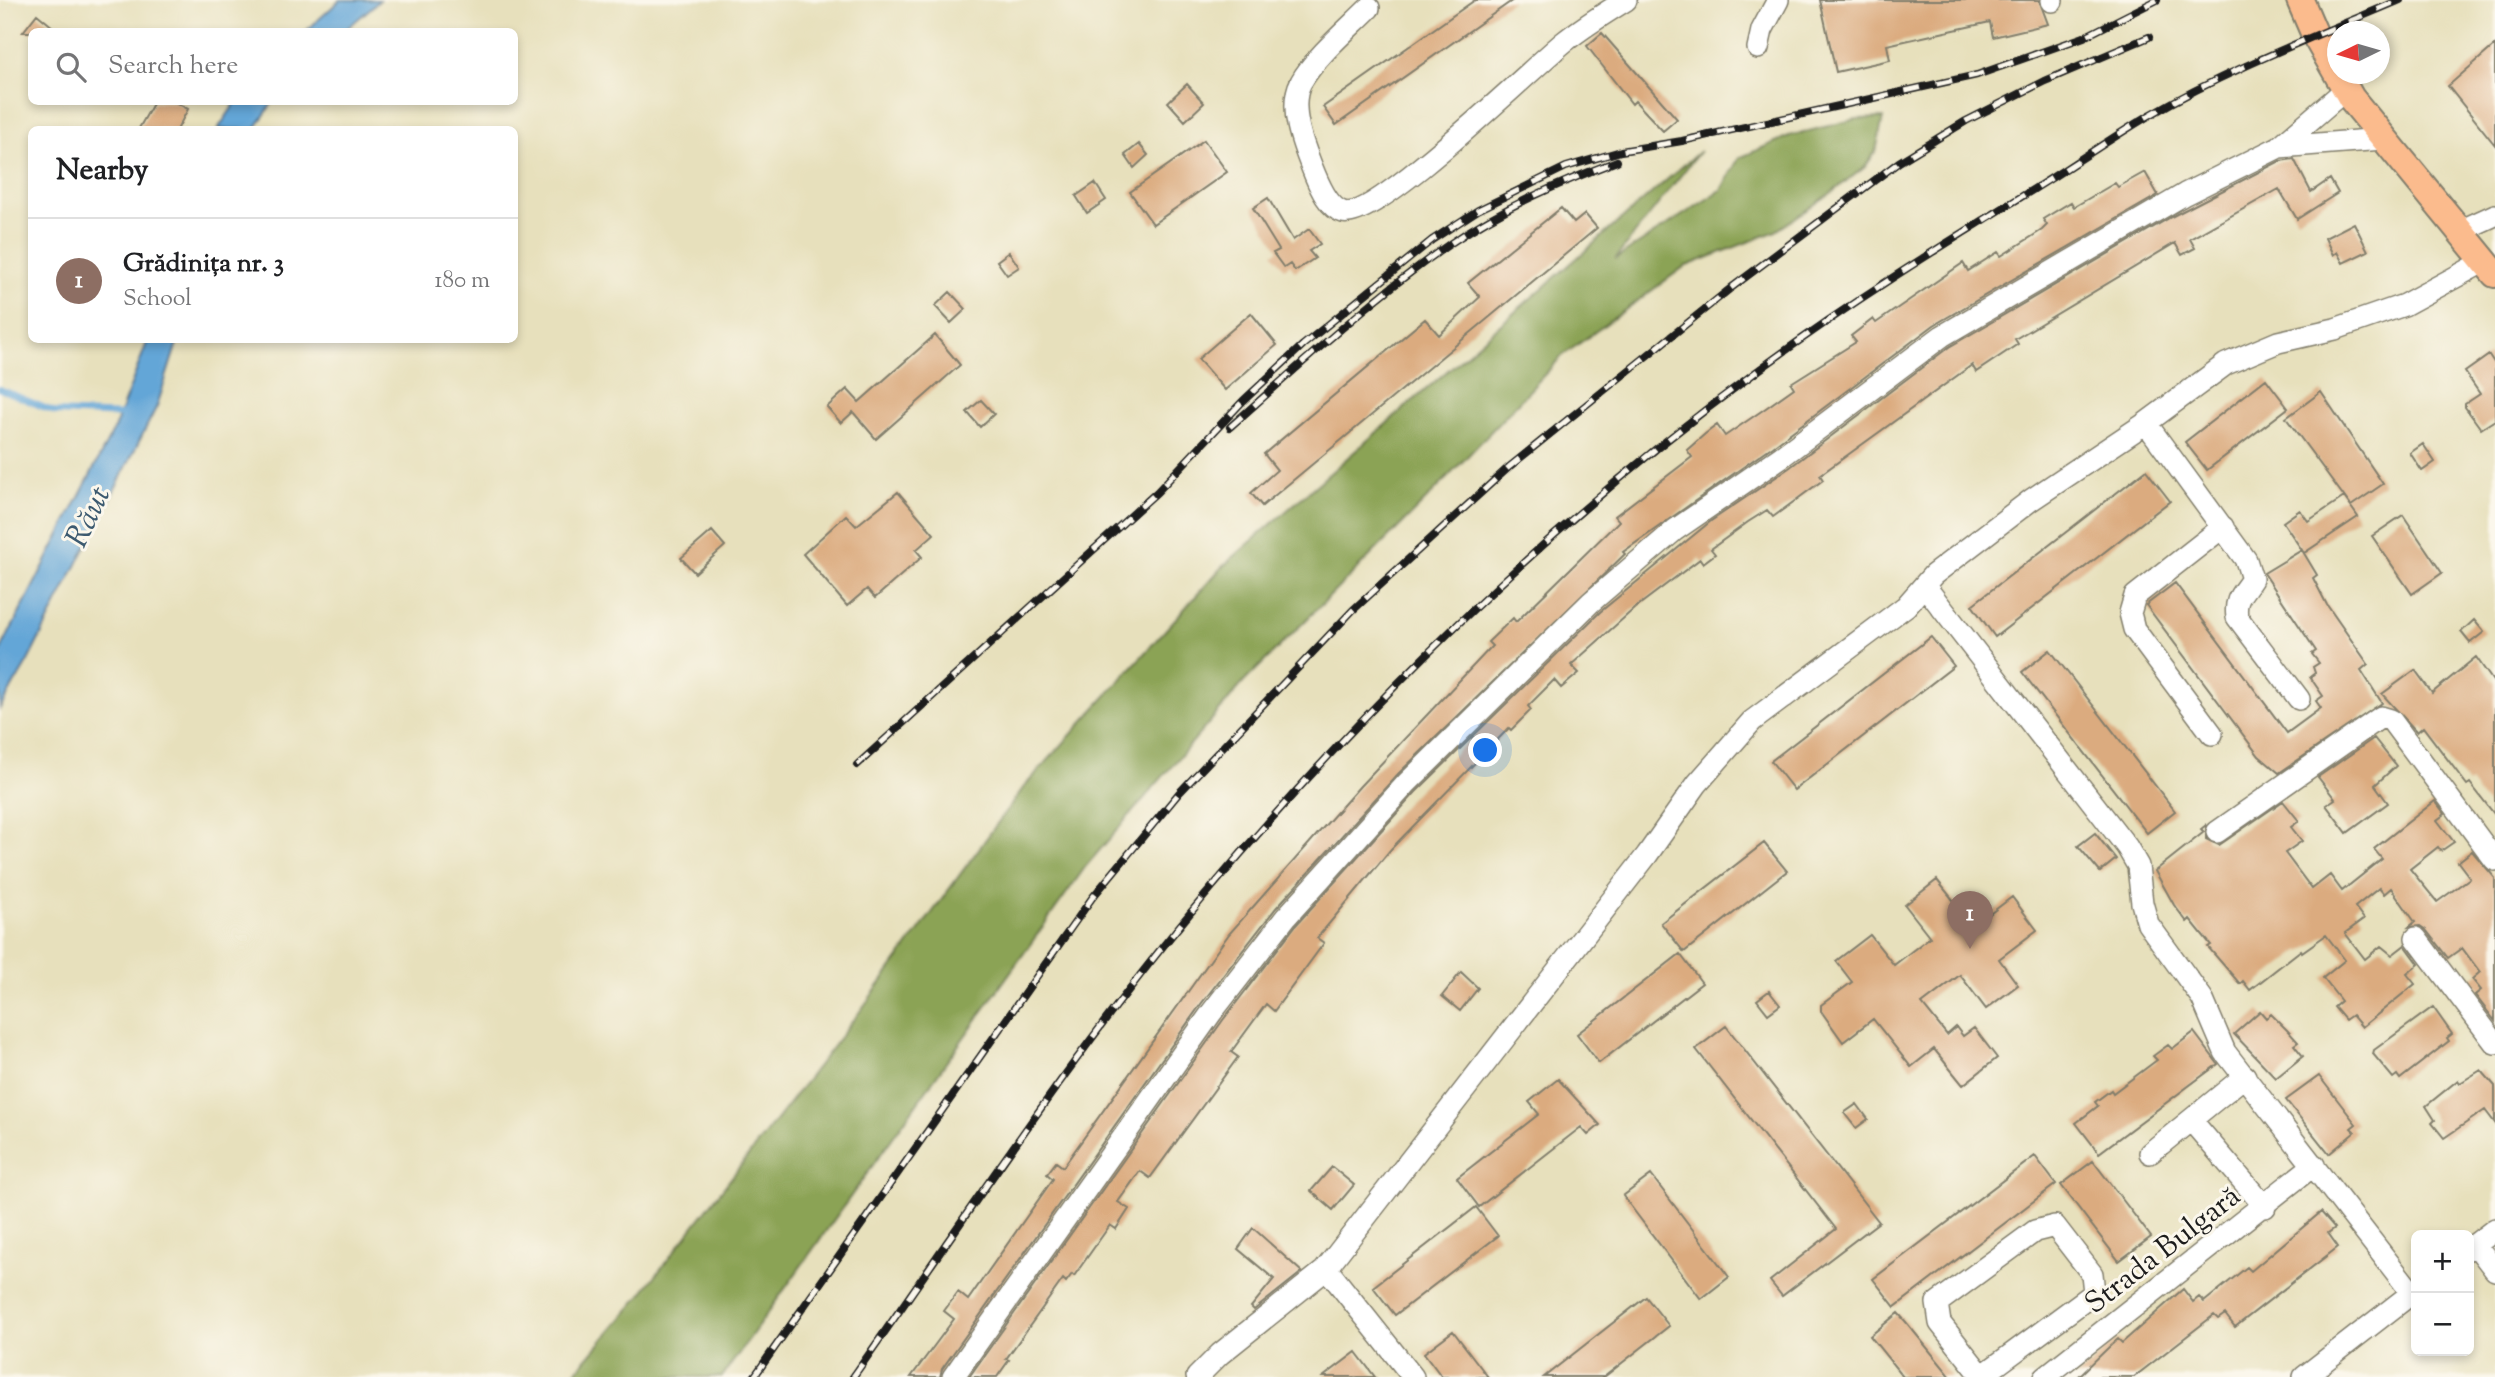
<!DOCTYPE html>
<meta charset="utf-8">
<style>
:root{--surface:#fff;--page:#f6f6f6;--text:#202124;--muted:#757577;--line:#e0e0e0;--accent:#b5179e}
body{margin:0;font-family:"Sorts Mill Goudy",serif;background:var(--page);color:var(--text)}
.controls{position:absolute;right:21px;bottom:21px;display:grid;overflow:hidden;border-radius:10px;box-shadow:0 4px 10px #0003}
.controls button{width:63px;height:63px;display:grid;place-items:center;padding:0;border:0;border-bottom:2px solid var(--line);background:var(--surface);color:var(--text);font:35px sans-serif}
.compass{position:absolute;left:2327px;top:21px;width:63px;height:63px;border-radius:50%;background:var(--surface);box-shadow:0 4px 10px #0003;rotate:265deg}
.you{position:absolute;left:1486px;top:751px;width:24px;height:24px;margin:-18px;border:5px solid #fff;border-radius:50%;background:#1a73e8;box-shadow:0 0 0 10px #1a73e833}
.badge{display:grid;place-items:center;width:46px;height:46px;border-radius:50%;background:var(--accent);color:#fff;font-size:23px;font-weight:700}
.pin{position:absolute;translate:-50% -58px;filter:drop-shadow(0 2px 4px #0008)}
.pin::after{content:'';position:absolute;top:37px;width:24px;height:21px;background:inherit;clip-path:polygon(0 0,100% 0,50% 100%)}
.list{margin:0;padding:0;list-style:none}
h2{display:flex;justify-content:space-between;align-items:center;height:91px;margin:0;padding:0 28px;font-size:30px}
h2 small{font-size:23px;font-weight:400;color:var(--muted)}
.list li{display:grid;grid-template-columns:46px 1fr auto;gap:21px;align-items:center;box-sizing:border-box;height:126px;padding:0 28px;border-top:2px solid var(--line)}
.list b{display:block;font-size:26px;white-space:nowrap}
.list p{margin:0;font-size:23px;white-space:nowrap;color:var(--muted)}
.list em{font-size:23px;font-style:normal;color:var(--muted)}
.icon{flex:none;width:38px;height:38px;fill:none;stroke:currentColor;stroke-width:2;stroke-linecap:round;stroke-linejoin:round}
.map{position:relative;flex:none;width:2495px;height:1377px;overflow:hidden}
.search{position:absolute;background:var(--surface);box-shadow:0 4px 10px #0003;left:28px;top:28px;width:490px;height:77px;display:flex;align-items:center;gap:18px;box-sizing:border-box;padding:0 24px;border-radius:10px;color:var(--muted);font-size:26px}
.panel{position:absolute;background:var(--surface);box-shadow:0 4px 10px #0003;left:28px;top:126px;width:490px;height:217px;border-radius:10px}
.map>svg:first-child{display:block}
.forest{fill:#8ba354;stroke:#546038;stroke-width:2}
.water{fill:#63a6d7;stroke:#40617a;stroke-width:2}
.lines{fill:none;stroke-linecap:round;stroke-linejoin:round}
.stream{stroke:#63a6d7;stroke-width:6}
.building{fill:#dbab7f}
.minor-casing{stroke:#827e6c;stroke-width:24}
.major-casing{stroke:#827e6c;stroke-width:30}
.minor{stroke:#fff;stroke-width:21}
.major{stroke:#fbbb8d;stroke-width:26}
.rail-casing{stroke:#1c1c1c;stroke-width:8}
.rail{stroke:#fbf7ec;stroke-width:5;stroke-dasharray:16;stroke-linecap:butt}
.labels{text-anchor:middle;stroke-width:6;stroke-linejoin:round;paint-order:stroke}
.street-label{font-size:30px;fill:#1c1c1c;stroke:#fbf7ec}
.water-label{font-size:32px;font-style:italic;fill:#3c5a70;stroke:#fbf7ec}
</style>
<div class="map">
<svg width="2495" height="1377" viewBox="0 0 2495 1377">
<rect width="100%" height="100%" fill="#fbf7ec"/>
<filter id="ink" filterUnits="userSpaceOnUse"><feTurbulence type="fractalNoise" baseFrequency=".0143" numOctaves="2"/><feDisplacementMap in="SourceGraphic" scale="14" xChannelSelector="R" yChannelSelector="G"/><feConvolveMatrix kernelMatrix="1 2 1 2 8 2 1 2 1" color-interpolation-filters="sRGB"/></filter>
<filter id="wash" filterUnits="userSpaceOnUse"><feTurbulence type="fractalNoise" baseFrequency=".00686" numOctaves="4" result="noise"/><feDisplacementMap in="SourceGraphic" scale="28" xChannelSelector="R" yChannelSelector="G"/><feGaussianBlur stdDeviation="1.57" result="paint"/><feColorMatrix in="noise" values="0 0 0 0 0 0 0 0 0 0 0 0 0 0 0 0 0 1.4 0 .05"/><feComposite in="paint" operator="in"/></filter>
<g filter="url(#wash)">
<rect width="100%" height="100%" fill="#e7e0bc"/>
<path class="forest" d="M1883,118L1876,151L1865,167L1831,193L1776,231L1684,267L1562,356L1430,496L1244,682L1086,866L722,1377H571L632,1306L858,1014L1024,787L1222,567L1700,151L1615,259L1721,190L1739,158L1789,136L1856,119Z"/>
<path class="water" d="M340,0H380L344,31H306Z
M236,102H273L255,129H218Z
M148,340H178L157,406L28,661L0,708V651L114,429Z"/>
<g class="lines">
<path class="stream" d="M0,389L55,412L126,415"/>
</g>
<g id="blocks">
<path class="building" d="M1475,0H1513L1336,125L1323,107Z
M1820,0H2039L2048,24L1993,37L1990,22L1887,45L1890,60L1836,72Z
M37,14L59,32H23Z
M1602,33L1677,119L1663,131L1635,101L1632,104L1587,46Z
M2495,45V145L2448,86Z
M1187,84L1204,103L1185,121L1168,102Z
M154,102H175L188,109L177,130H138Z
M1204,140L1227,172L1153,224L1130,192Z
M1139,144L1148,155L1134,168L1125,155Z
M2294,159L2311,192L2330,179L2338,193L2297,219L2279,189L2190,239L2195,248L2182,255L2175,243L2015,339L2018,344L1976,372L1972,365L1820,475L1823,480L1773,517L1767,510L1748,522L1711,549L1715,554L1703,563L1700,559L1635,608L1571,665L1579,673L1561,688L1554,680L1528,706L1531,710L1511,730L1509,728L1391,849L1317,938L1324,943L1274,1011L1266,1004L1231,1052L1238,1057L1150,1178L1140,1171L1118,1202L1129,1209L1116,1229L1110,1225L1074,1276L1072,1274L1066,1282L1063,1279L1006,1359L1009,1360L997,1377H969L1223,1020L1296,925L1416,792L1600,612L1711,521L1789,468L1949,347L2171,217L2280,161Z
M2145,172L2158,195L1934,325L1773,446L1623,552L1625,554L1398,774L1276,908L1201,1004L942,1369L940,1377H911L954,1319L944,1311L958,1292L968,1300L1053,1179L1047,1174L1056,1162L1063,1167L1229,934L1360,786L1492,646L1488,642L1513,618L1516,622L1619,521L1615,516L1692,457L1687,450L1705,434L1717,425L1725,436L1763,410L1794,388L1791,383L1856,342L1851,336L1873,319L1876,323L1963,263L1968,271L1998,252L2001,256L2042,230L2047,225L2043,219L2071,202L2074,207L2115,183L2118,187Z
M1095,183L1106,200L1087,213L1076,196Z
M1268,198L1293,240L1309,229L1320,244L1309,251L1315,258L1295,271L1290,264L1284,268L1273,253L1279,250L1253,208Z
M1561,208L1574,223L1585,214L1597,228L1262,506L1251,493L1277,470L1264,454L1425,319L1439,335L1480,297L1468,283Z
M2354,223L2368,251L2343,263L2337,252L2333,255L2325,238Z
M1009,252L1019,267L1007,275L997,261Z
M950,292L966,309L951,323L935,306Z
M1251,313L1277,345L1225,390L1198,359Z
M935,335L960,365L876,439L853,412L841,423L827,407L847,389L859,402Z
M2489,355L2495,364V420L2481,429L2465,407V404L2480,394L2465,372Z
M2266,379L2288,408L2207,470L2185,442Z
M2321,392L2383,484L2351,506L2286,418Z
M981,400L994,414L980,427L967,412Z
M2423,444L2435,462L2422,471L2410,453Z
M2146,470L2170,501L1995,637L1972,605Z
M898,492L934,534L916,550L922,557L875,598L867,589L847,606L803,554L846,515L856,526Z
M2344,497L2358,517L2304,553L2283,522L2300,510L2308,521Z
M2403,515L2442,573L2412,594L2372,536Z
M712,531L725,546L695,573L681,558Z
M2302,550L2317,575L2313,578L2327,605L2368,664L2361,670L2382,703L2279,773L2259,756L2146,605L2175,583L2287,733L2321,708L2316,701L2323,696L2310,677L2315,673L2313,667L2319,663L2312,654L2316,651L2264,573Z
M2474,620L2484,632L2470,643L2461,632Z
M1931,637L1954,666L1794,790L1771,761Z
M2050,650L2175,811L2147,833L2022,672Z
M2476,657L2495,684V815L2470,783L2467,785L2423,727L2417,732L2382,694L2415,670L2432,693Z
M2374,738L2396,766L2375,785L2388,803L2347,833L2326,805L2335,799L2318,777Z
M2283,801L2299,821L2291,827L2302,841L2285,853L2312,889L2330,875L2342,891L2382,859L2374,849L2435,801L2445,814L2437,820L2454,842L2441,851L2438,847L2410,869L2437,902L2470,878L2458,862L2472,851L2495,878V1021L2475,995L2481,990L2472,979L2480,972L2462,948L2448,958L2426,930L2420,926L2409,927L2415,922L2391,888L2384,894L2379,888L2355,907L2364,919L2345,933L2365,959L2381,946L2392,955L2405,945L2419,964L2407,974L2415,984L2362,1027L2352,1015L2345,1020L2334,1007L2341,1001L2323,978L2345,960L2326,935L2302,952L2301,950L2250,990L2243,981L2240,984L2208,947L2211,945L2190,919L2187,922L2174,905L2155,871L2204,832L2201,829L2206,825V839L2219,845Z
M2095,833L2116,859L2100,872L2078,846Z
M1764,843L1787,871L1684,952L1661,923Z
M1937,880L1974,926L2012,897L2037,930L1999,959L2018,985L1986,1009L1960,975L1922,1004L1947,1035L1956,1027L1963,1036L1974,1028L1997,1058L1963,1085L1934,1049L1911,1067L1873,1019L1843,1042L1821,1011V1005L1852,982L1836,961L1870,935L1894,965L1930,937L1905,905Z
M1680,954L1702,983L1599,1063L1577,1034Z
M1461,972L1478,988L1460,1011L1442,996Z
M1769,991L1780,1005L1768,1014L1757,1000Z
M2433,1007L2452,1034L2447,1038L2449,1041L2400,1079L2397,1075L2393,1078L2373,1054L2374,1050Z
M2260,1011L2266,1018L2271,1014L2287,1030L2298,1042L2294,1045L2303,1056L2276,1078L2234,1034Z
M1726,1026L1879,1222L1782,1296L1770,1281L1836,1229L1696,1049Z
M2194,1032L2218,1064L2099,1153L2076,1123L2098,1106L2095,1102L2111,1090L2113,1093L2157,1060L2153,1056L2168,1045L2172,1049Z
M2481,1070L2495,1086V1123L2485,1110L2444,1138L2432,1123L2435,1120L2426,1106L2458,1080L2460,1083Z
M2319,1076L2356,1124L2351,1128L2355,1132L2329,1154L2286,1100Z
M1558,1079L1600,1125L1588,1135L1581,1127L1479,1207L1457,1178L1539,1114L1529,1102Z
M1857,1104L1868,1119L1856,1128L1844,1113Z
M2035,1156L2056,1184L1895,1307L1873,1279Z
M2093,1161L2151,1237L2119,1261L2061,1185Z
M1332,1167L1354,1185L1333,1210L1311,1191Z
M1651,1175L1729,1277L1701,1299L1623,1196Z
M1476,1207L1498,1236L1395,1315L1373,1287Z
M2321,1212L2335,1228L2328,1233L2338,1247L2235,1327L2225,1314L2218,1319L2214,1315L2134,1377H2078L2110,1346L2118,1339L2122,1343L2183,1289L2193,1302L2199,1297L2204,1302L2247,1267L2251,1271Z
M1253,1228L1302,1272L1254,1310L1251,1307L1274,1279L1238,1249Z
M1646,1297L1669,1326L1604,1377H1544Z
M1898,1313L1906,1322L1951,1377H1903L1870,1336Z
M1453,1331L1488,1377H1442L1424,1353Z
M1356,1352L1375,1377H1323Z"/>
</g>
</g>
<g filter="url(#ink)">
<use href="#blocks" fill-opacity="0" stroke="#827e6c" stroke-width="2"/>
<g class="lines">
<defs>
<path id="minor" d="M2052,1V0
M1369,8C1348,29 1315,57 1301,82C1287,109 1305,150 1315,175C1320,187 1329,208 1343,212C1375,222 1532,68 1564,42C1584,26 1605,13 1626,0
M1758,48L1762,30L1778,0
M2279,147L2383,139
M2460,231L2495,215
M2146,423L2246,560L2252,579C2243,593 2234,598 2237,617L2299,699
M1924,585L2127,847L2138,866L2142,903L2148,924L2202,998L2225,1052L2412,1293
M2212,734L2134,629L2130,613L2135,596L2223,527
M2217,832L2381,717L2391,720L2495,860
M2416,938L2495,1043
M2191,1120L2265,1207
M2150,1153L2245,1076
M2475,1244L2495,1270
M2469,1249L2495,1229
M1327,1269L1413,1377
M953,1377L1212,1012L1286,917L1407,783L1591,602L1675,530L1781,457L1942,336L2185,194L2279,147L2345,90
M1197,1377L1220,1354L1324,1271L1647,855L1697,784L1752,721L1906,606L1933,575L2031,500L2146,423L2226,364L2278,342L2335,329L2404,305L2485,261
M1981,1377L1982,1376L2089,1297L2094,1292L2092,1274L2055,1226L2035,1231L1937,1303L1940,1323L1982,1376
M2045,1377L2314,1165
M2304,1377L2416,1290"/>
<path id="major" d="M2300,0L2315,35L2351,98L2495,274"/>
</defs>
<use href="#minor" class="minor-casing"/>
<use href="#major" class="major-casing"/>
<use href="#minor" class="minor"/>
<use href="#major" class="major"/>
<defs>
<path id="rail" d="M1230,427C1302,363 1372,298 1451,243C1502,208 1559,183 1617,161
M857,765L1157,492L1243,401L1303,345L1432,240L1478,210L1566,167L1621,151L1682,141L1977,75L2084,37L2157,0
M754,1377L1092,898L1179,793L1353,610L1509,467L1731,288L1899,162L1966,121L2045,81L2149,37
M853,1377C967,1216 1075,1049 1202,899C1365,705 1548,525 1752,375C1843,307 1938,248 2034,189C2073,165 2111,138 2150,115C2229,69 2316,36 2400,0"/>
</defs>
<use href="#rail" class="rail-casing"/>
<use href="#rail" class="rail"/>
</g>
</g>
<g class="labels">
<g class="street-label">
<text transform="translate(2162 1249) rotate(-38)" y="10">Strada Bulgară</text>
</g>
<g class="water-label">
<text transform="translate(87 516) rotate(-65)" y="11">Răut</text>
</g>
</g>
</svg>
<div class="controls">
<button>+</button>
<button>−</button>
</div>
<svg class="compass" viewBox="-18 -18 36 36"><path d="M0-13l5 13h-10z" fill="#e53935"/><path d="M0 13l5-13h-10z" fill="#757577"/></svg>
<div class="you"></div>
<div class="pin badge" style="left:1970px;top:949px;background:#8d6e63">1</div>
<div class="search"><svg class="icon" aria-label="search" viewBox="0 0 24 24"><circle cx="10" cy="10" r="6"/><path d="M15 15l6 6"/></svg>Search here</div>
<section class="panel">
<h2>Nearby<small></small></h2>
<ul class="list">
<li><span class="badge" style="background:#8d6e63">1</span><div><b>Grădinița nr. 3</b><p>School</p></div><em>180 m</em></li>
</ul>
</section>
</div>
